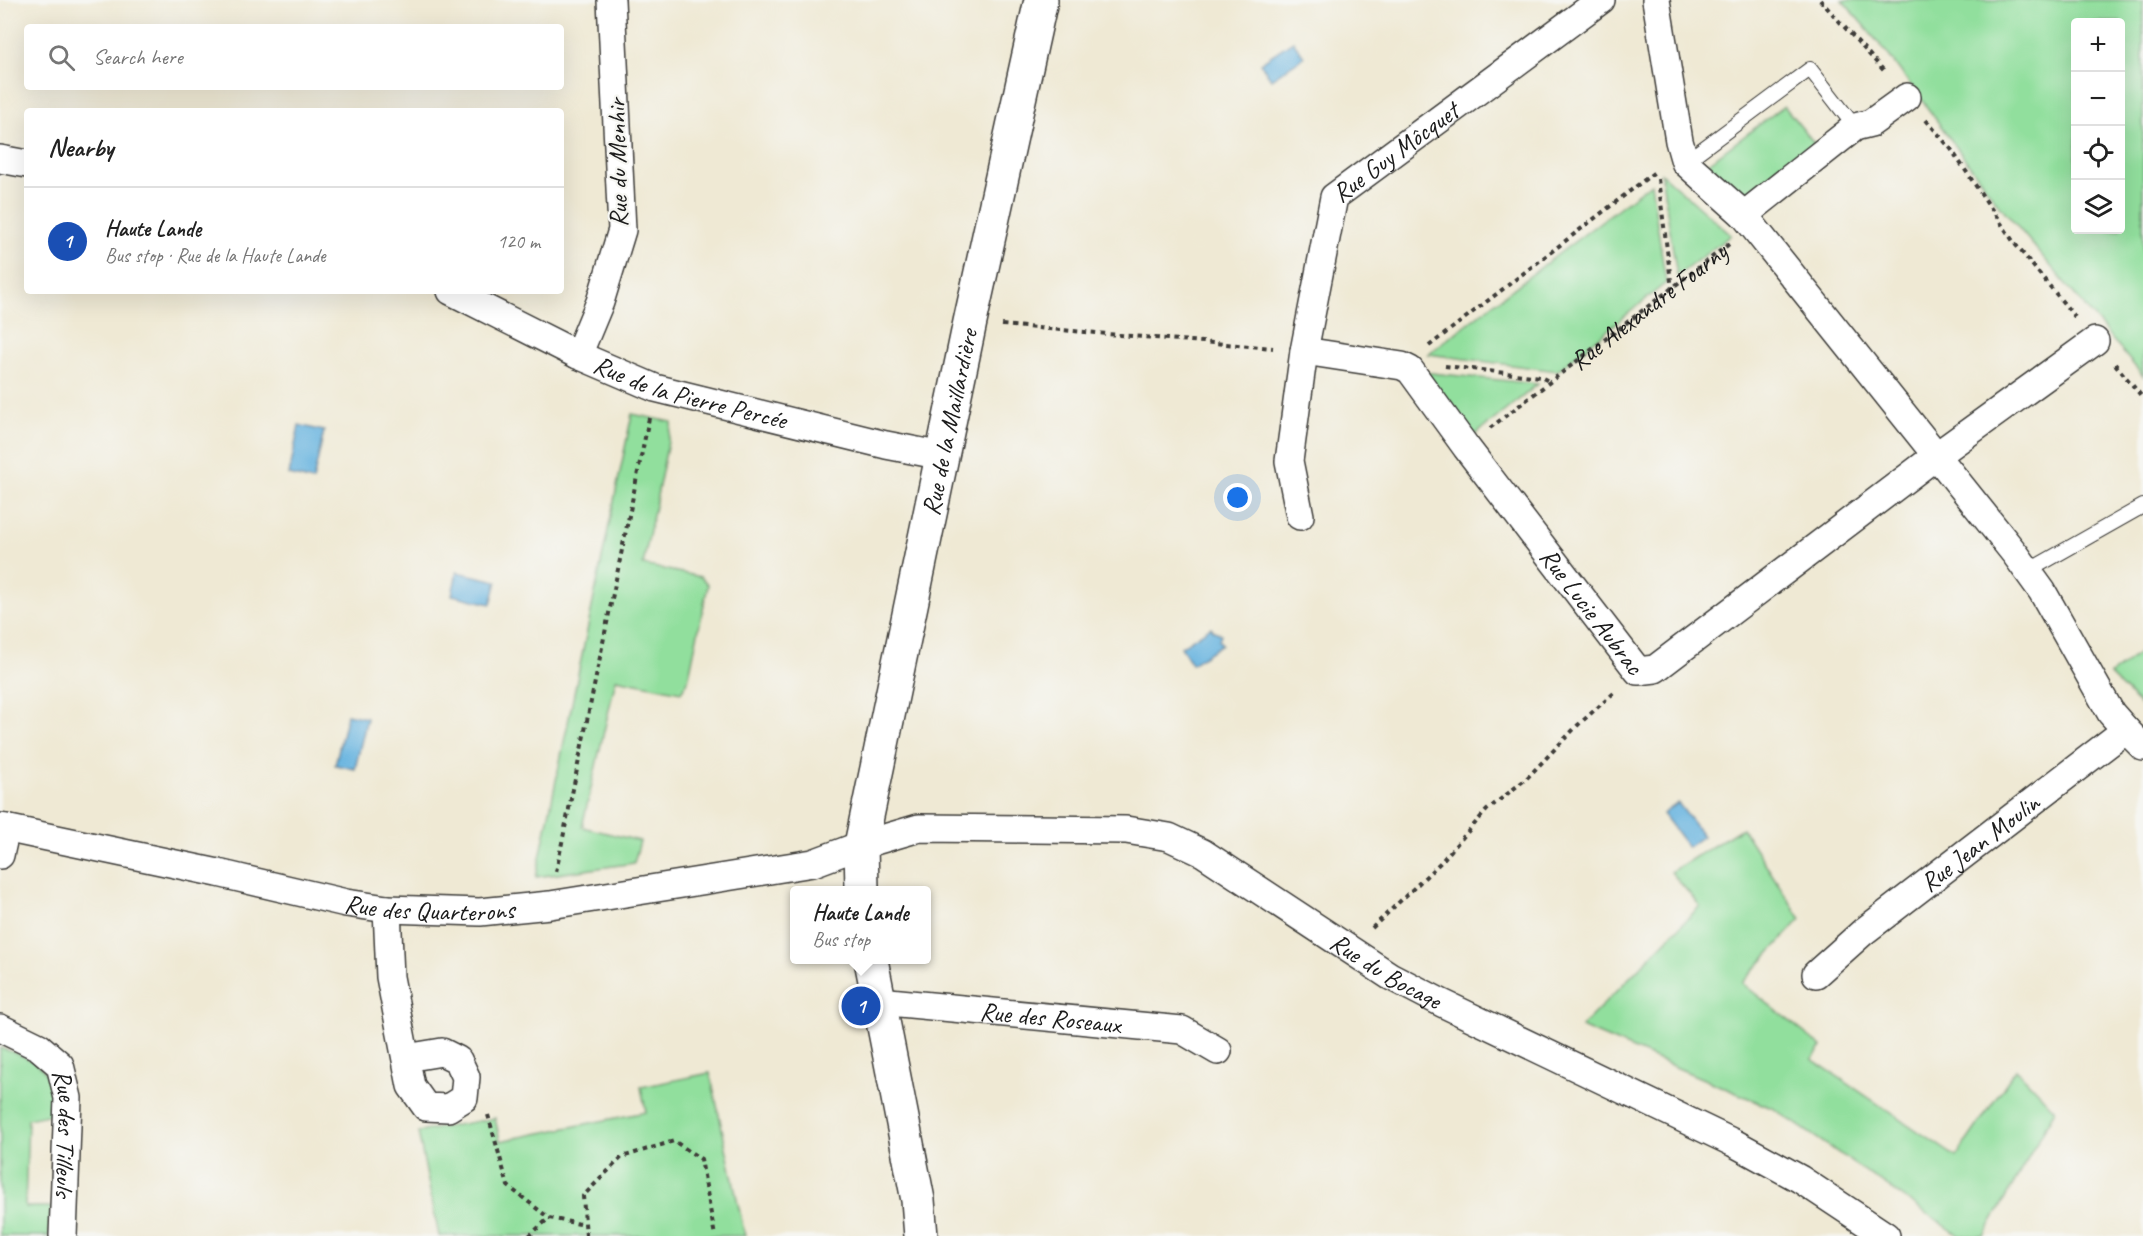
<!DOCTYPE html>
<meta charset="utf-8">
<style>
:root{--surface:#fff;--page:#f2f2f2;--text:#222;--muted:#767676;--line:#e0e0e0;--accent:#0b8043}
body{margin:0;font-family:Caveat,sans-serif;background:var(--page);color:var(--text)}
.controls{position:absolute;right:18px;top:18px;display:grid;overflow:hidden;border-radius:6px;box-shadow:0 6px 24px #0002}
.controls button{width:54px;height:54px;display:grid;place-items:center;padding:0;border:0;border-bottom:2px solid var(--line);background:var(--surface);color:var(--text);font:30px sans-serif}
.you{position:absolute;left:1238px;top:498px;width:21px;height:21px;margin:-15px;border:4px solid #fff;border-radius:50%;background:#1a73e8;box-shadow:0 0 0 9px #1a73e833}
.badge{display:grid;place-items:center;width:39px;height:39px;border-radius:50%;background:var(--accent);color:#fff;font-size:20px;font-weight:700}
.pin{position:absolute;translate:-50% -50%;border:3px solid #fff;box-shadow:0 2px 6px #0006}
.popup{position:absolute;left:790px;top:886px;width:141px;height:78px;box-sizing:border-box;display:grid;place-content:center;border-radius:6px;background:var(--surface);filter:drop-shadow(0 2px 4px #0005);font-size:20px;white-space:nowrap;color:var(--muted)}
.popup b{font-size:22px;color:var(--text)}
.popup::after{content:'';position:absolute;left:50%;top:100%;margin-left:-12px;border:12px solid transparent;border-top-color:var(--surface)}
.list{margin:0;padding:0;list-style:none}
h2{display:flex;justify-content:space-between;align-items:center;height:78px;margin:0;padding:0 24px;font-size:26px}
h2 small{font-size:20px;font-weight:400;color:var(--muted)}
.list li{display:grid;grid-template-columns:39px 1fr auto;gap:18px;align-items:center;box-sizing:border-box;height:108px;padding:0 24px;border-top:2px solid var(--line)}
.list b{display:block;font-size:22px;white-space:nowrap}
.list p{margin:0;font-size:20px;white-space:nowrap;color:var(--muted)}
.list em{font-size:20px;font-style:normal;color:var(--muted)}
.icon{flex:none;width:33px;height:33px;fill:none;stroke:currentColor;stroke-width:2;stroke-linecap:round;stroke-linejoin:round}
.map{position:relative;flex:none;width:2143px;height:1236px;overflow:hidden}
.search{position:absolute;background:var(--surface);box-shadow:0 6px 24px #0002;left:24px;top:24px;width:540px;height:66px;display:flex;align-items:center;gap:15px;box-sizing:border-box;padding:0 21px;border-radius:6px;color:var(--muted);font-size:22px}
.panel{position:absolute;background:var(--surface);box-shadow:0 6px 24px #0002;left:24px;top:108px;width:540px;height:186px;border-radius:6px}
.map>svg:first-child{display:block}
.green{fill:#91df9d;stroke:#567e5c;stroke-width:1.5;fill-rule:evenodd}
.water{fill:#65b2df;stroke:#40677e;stroke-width:1.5}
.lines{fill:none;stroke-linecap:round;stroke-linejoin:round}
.service-casing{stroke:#3c3b38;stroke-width:16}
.minor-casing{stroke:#3c3b38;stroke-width:30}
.tertiary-casing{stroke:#3c3b38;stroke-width:36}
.path{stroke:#3c3b38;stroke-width:4;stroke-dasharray:4.5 4.5;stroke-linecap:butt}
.service{stroke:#fff;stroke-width:14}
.minor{stroke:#fff;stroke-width:27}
.tertiary{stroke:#fff;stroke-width:33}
.labels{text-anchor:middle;stroke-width:4.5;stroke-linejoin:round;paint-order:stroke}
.street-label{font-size:26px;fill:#1c1c1c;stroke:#f6f6f2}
</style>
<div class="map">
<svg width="2143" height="1236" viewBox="0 0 2143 1236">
<rect width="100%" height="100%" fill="#f6f6f2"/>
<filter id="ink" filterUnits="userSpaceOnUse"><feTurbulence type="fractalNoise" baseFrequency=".0167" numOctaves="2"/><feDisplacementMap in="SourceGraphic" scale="12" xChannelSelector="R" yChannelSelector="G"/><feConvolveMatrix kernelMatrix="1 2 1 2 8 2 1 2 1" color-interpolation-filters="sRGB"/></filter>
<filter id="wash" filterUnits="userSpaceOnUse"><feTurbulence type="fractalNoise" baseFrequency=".008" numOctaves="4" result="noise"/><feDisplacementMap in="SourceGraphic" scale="24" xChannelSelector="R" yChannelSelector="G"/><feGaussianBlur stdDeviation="1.35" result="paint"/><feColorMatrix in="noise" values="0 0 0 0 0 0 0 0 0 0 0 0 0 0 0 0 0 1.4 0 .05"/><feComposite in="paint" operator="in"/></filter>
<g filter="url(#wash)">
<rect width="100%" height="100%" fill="#efe9d4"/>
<path class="green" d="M1842,0H2143V376L1996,201L1887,53ZM2076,22H2120V230H2076Z
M1784,106L1815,144L1743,200L1706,165Z
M1661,173L1731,235L1677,276Z
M1651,183L1666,283L1557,371L1428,354Z
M1422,372L1538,384L1474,436Z
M632,414L672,422L643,565L701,577L708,585L688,681L681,692L616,679L582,827L640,841L634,863L536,877Z
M2143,650V708L2110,675Z
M1742,828L1801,919L1742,983L1822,1047L1812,1059L1956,1157L2016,1069L2055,1110L1984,1236H1960L1774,1109L1581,1027L1700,906L1671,872Z
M0,1048C39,1060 55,1069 52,1114L28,1119L25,1207H51L49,1236H0Z
M710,1073L745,1236H439L418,1132L495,1118L500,1141L646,1112L641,1087Z"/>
<path class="water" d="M1293,41L1304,57L1271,79L1260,63Z
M299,425L324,431L313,481L289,475Z
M457,572L497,581L491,604L452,595Z
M1211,627L1214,631L1221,634L1219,640L1222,644L1192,664L1181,647Z
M347,714L367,718L355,769L335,765Z
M1678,803L1703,836L1688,847L1663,814Z"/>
</g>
<g filter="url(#ink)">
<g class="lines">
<defs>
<path id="service" d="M1685,162L1810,69L1855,127
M2028,571L2143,506"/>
<g id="minor">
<path d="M1656,0L1679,141L1685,162L1744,215L2016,555L2042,591L2111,713L2126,730"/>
<path d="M0,159L27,164"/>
<path d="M1744,215L1855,127L1871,123L1907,97"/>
<path id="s2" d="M451,291L578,355L655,388L886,445L943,456"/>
<path id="s3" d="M1304,351L1402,366L1410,370L1466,447L1638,671L1655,669L1936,456L2095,341"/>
<path d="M578,355L600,302L622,230L611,0"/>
<path id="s4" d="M1300,516L1289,461L1304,351L1334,197L1601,0"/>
<path id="s5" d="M0,827L218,873L346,903L387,909L480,912L550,905L813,863L861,845L919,828L1126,830L1169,837L1203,853L1390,976L1442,1003L1734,1143L1800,1179L1886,1236"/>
<path d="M0,855L6,828"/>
<path d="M387,909L390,977L411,1086L426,1107L448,1108L464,1098L466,1077L458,1060L442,1052L406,1058"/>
<path id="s6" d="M1816,974L1863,932L2126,730L2143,747"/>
<path id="s7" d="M879,1001L1182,1030L1218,1051"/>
<path id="s8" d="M0,1028L39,1047L60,1065L68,1098L63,1236"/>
</g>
<g id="tertiary">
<path id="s9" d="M862,890L861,845L970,322L1041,0"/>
<path d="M871,960L918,1200L921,1236"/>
</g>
</defs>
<use href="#service" class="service-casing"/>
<use href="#minor" class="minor-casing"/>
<use href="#tertiary" class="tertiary-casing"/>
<g class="path">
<path d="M1820,0L1886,73"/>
<path d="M1926,120L1951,149L2015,244L2075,317"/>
<path d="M1658,179L1672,289"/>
<path d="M1002,325L1273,348"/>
<path d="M1429,346L1656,171"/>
<path d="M2115,364L2143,398"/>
<path d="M1445,366L1541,377L1550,382"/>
<path id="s1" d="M1490,428L1729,244"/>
<path d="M556,872L649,418"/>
<path d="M1372,928L1440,863L1487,810L1526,779L1578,725L1616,691"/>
<path d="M488,1115L508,1186L549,1218"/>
<path d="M529,1236L549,1218L585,1225"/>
<path d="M586,1236L583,1196L622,1157L674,1141L701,1159L715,1236"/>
</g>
<use href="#service" class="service"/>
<use href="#minor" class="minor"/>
<use href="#tertiary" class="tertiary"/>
</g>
</g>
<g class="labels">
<g class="street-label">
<text dy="9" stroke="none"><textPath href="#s4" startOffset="400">Rue Guy Môcquet</textPath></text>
<text transform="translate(617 163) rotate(-91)" y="9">Rue du Menhir</text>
<text dy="9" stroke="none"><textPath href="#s1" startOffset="200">Rue Alexandre Fourny</textPath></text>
<text dy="9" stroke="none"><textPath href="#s2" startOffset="261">Rue de la Pierre Percée</textPath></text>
<text dy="9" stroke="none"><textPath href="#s9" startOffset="477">Rue de la Maillardière</textPath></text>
<text dy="9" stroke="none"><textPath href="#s3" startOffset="410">Rue Lucie Aubrac</textPath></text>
<text dy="9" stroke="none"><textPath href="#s6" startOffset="210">Rue Jean Moulin</textPath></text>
<text dy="9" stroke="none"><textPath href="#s5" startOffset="438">Rue des Quarterons</textPath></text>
<text dy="9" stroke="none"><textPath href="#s5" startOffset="1443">Rue du Bocage</textPath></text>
<text dy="9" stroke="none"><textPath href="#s7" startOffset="172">Rue des Roseaux</textPath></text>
<text dy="9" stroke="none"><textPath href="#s8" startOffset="140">Rue des Tilleuls</textPath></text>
</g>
</g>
</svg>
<div class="controls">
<button>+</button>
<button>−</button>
<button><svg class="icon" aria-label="locate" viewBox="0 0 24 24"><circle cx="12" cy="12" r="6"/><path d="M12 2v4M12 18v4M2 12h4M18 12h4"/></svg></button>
<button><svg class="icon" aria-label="layers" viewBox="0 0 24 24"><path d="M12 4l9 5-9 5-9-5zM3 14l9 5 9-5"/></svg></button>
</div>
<div class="you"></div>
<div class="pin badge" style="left:861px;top:1006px;background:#1a4fb4">1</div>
<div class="popup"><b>Haute Lande</b>Bus stop</div>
<div class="search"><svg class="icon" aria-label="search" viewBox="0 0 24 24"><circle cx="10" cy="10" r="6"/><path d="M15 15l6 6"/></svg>Search here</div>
<section class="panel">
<h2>Nearby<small></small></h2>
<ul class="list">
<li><span class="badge" style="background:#1a4fb4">1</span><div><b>Haute Lande</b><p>Bus stop · Rue de la Haute Lande</p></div><em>120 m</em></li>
</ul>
</section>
</div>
